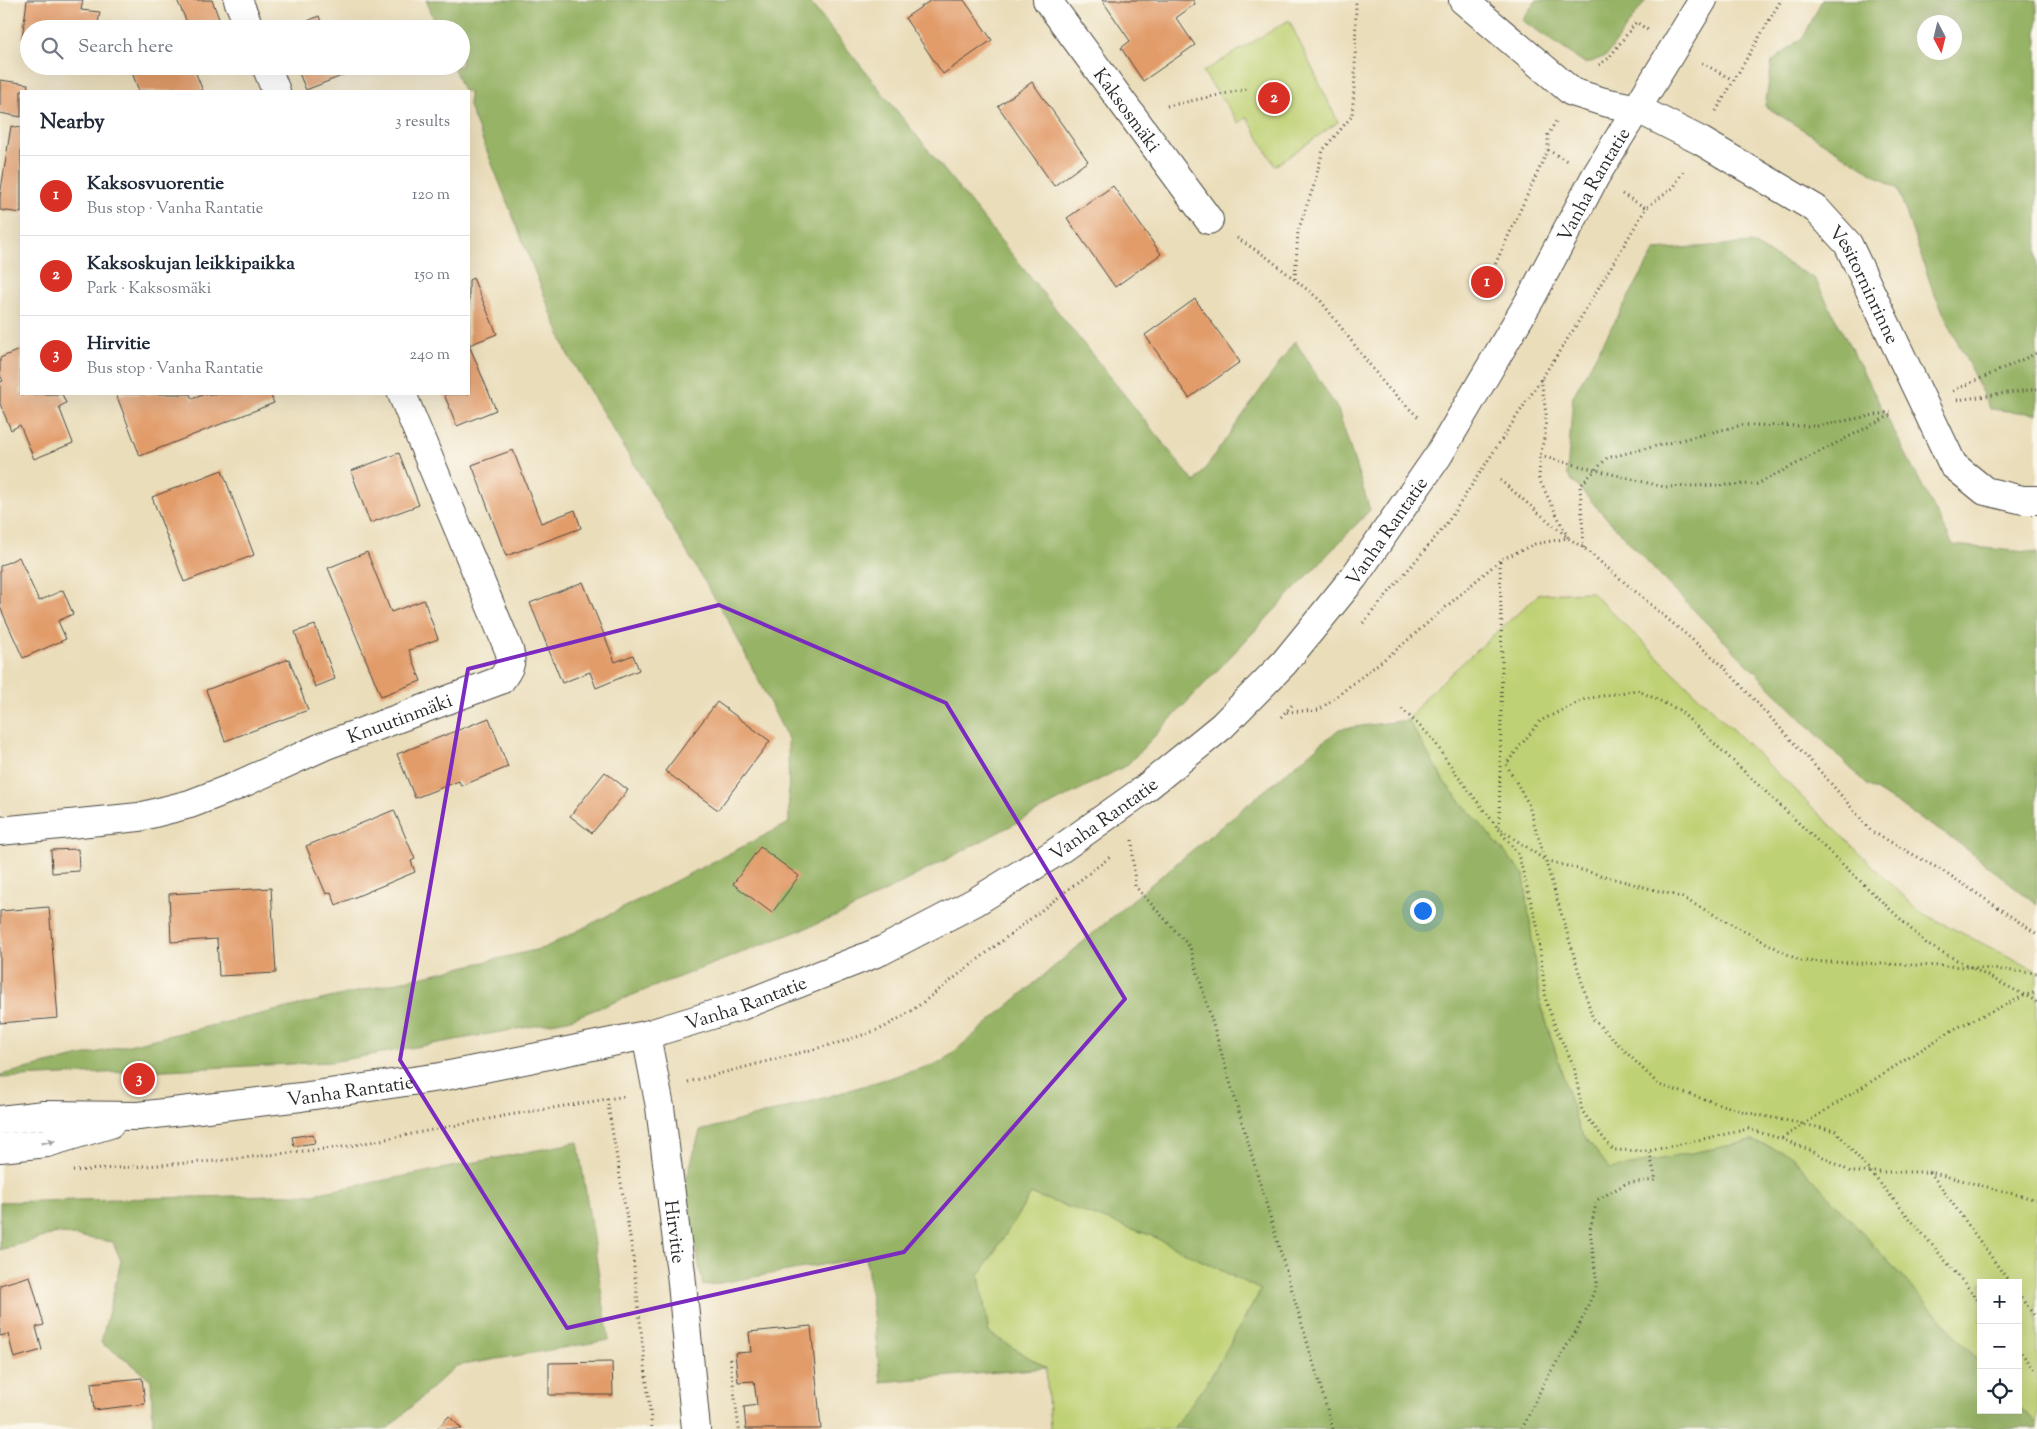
<!DOCTYPE html>
<meta charset="utf-8">
<style>
:root{--surface:#fff;--page:#f2f2f3;--text:#1f2937;--muted:#747a83;--line:#e0e1e3;--accent:#d93025}
body{margin:0;font-family:"Sorts Mill Goudy",serif;background:var(--page);color:var(--text)}
.controls{position:absolute;right:15px;bottom:15px;display:grid;overflow:hidden;border-radius:0px;box-shadow:0 5px 20px #0002}
.controls button{width:45px;height:45px;display:grid;place-items:center;padding:0;border:0;border-bottom:1px solid var(--line);background:var(--surface);color:var(--text);font:25px sans-serif}
.compass{position:absolute;left:1917px;top:15px;width:45px;height:45px;border-radius:50%;background:var(--surface);box-shadow:0 5px 20px #0002;rotate:173deg}
.you{position:absolute;left:1422px;top:910px;width:18px;height:18px;margin:-12px;border:4px solid #fff;border-radius:50%;background:#1a73e8;box-shadow:0 0 0 8px #1a73e833}
.badge{display:grid;place-items:center;width:32px;height:32px;border-radius:50%;background:var(--accent);color:#fff;font-size:16px;font-weight:700}
.pin{position:absolute;translate:-50% -50%;border:2px solid #fff;box-shadow:0 1px 5px #0006}
.list{margin:0;padding:0;list-style:none}
h2{display:flex;justify-content:space-between;align-items:center;height:65px;margin:0;padding:0 20px;font-size:21px}
h2 small{font-size:16px;font-weight:400;color:var(--muted)}
.list li{display:grid;grid-template-columns:32px 1fr auto;gap:15px;align-items:center;box-sizing:border-box;height:80px;padding:0 20px;border-top:1px solid var(--line)}
.list b{display:block;font-size:19px;white-space:nowrap}
.list p{margin:0;font-size:16px;white-space:nowrap;color:var(--muted)}
.list em{font-size:16px;font-style:normal;color:var(--muted)}
.icon{flex:none;width:28px;height:28px;fill:none;stroke:currentColor;stroke-width:2;stroke-linecap:round;stroke-linejoin:round}
.map{position:relative;flex:none;width:2037px;height:1429px;overflow:hidden}
.search{position:absolute;background:var(--surface);box-shadow:0 5px 20px #0002;left:20px;top:20px;width:450px;height:55px;display:flex;align-items:center;gap:12px;box-sizing:border-box;padding:0 18px;border-radius:28px;color:var(--muted);font-size:19px}
.panel{position:absolute;background:var(--surface);box-shadow:0 5px 20px #0002;left:20px;top:90px;width:450px;height:305px;border-radius:0px}
.map>svg:first-child{display:block}
.green{fill:#bfd174;stroke:#757e50}
.forest{fill:#97b366;stroke:#616f48;fill-rule:evenodd}
.building{fill:#e29c6b}
.lines{fill:none;stroke-linecap:round;stroke-linejoin:round}
.street-casing{stroke:#484640;stroke-width:30}
.secondary-casing{stroke:#484640;stroke-width:30}
.path{stroke:#484640;stroke-width:3;stroke-dasharray:1 4;stroke-linecap:butt}
.street{stroke:#fff;stroke-width:28}
.secondary{stroke:#fff;stroke-width:28}
.oneway{fill:#a0a0a0}
.marked{fill:none;stroke:#7b2cbf;stroke-width:4;stroke-linejoin:round}
.labels{text-anchor:middle;stroke-width:4;stroke-linejoin:round;paint-order:stroke}
.street-label{font-size:19px;fill:#2b2b2b;stroke:#fbf7ec}
</style>
<div class="map">
<svg width="2037" height="1429" viewBox="0 0 2037 1429">
<rect width="100%" height="100%" fill="#fbf7ec"/>
<filter id="ink" filterUnits="userSpaceOnUse"><feTurbulence type="fractalNoise" baseFrequency=".02" numOctaves="2"/><feDisplacementMap in="SourceGraphic" scale="10" xChannelSelector="R" yChannelSelector="G"/><feConvolveMatrix kernelMatrix="1 2 1 2 8 2 1 2 1" color-interpolation-filters="sRGB"/></filter>
<filter id="wash" filterUnits="userSpaceOnUse"><feTurbulence type="fractalNoise" baseFrequency=".0096" numOctaves="4" result="noise"/><feDisplacementMap in="SourceGraphic" scale="20" xChannelSelector="R" yChannelSelector="G"/><feGaussianBlur stdDeviation="1.12" result="paint"/><feColorMatrix in="noise" values="0 0 0 0 0 0 0 0 0 0 0 0 0 0 0 0 0 1.4 0 .05"/><feComposite in="paint" operator="in"/></filter>
<g filter="url(#wash)">
<rect width="100%" height="100%" fill="#eaddba"/>
<path class="green" d="M1289,20L1338,122L1275,166L1247,117L1239,123L1203,72Z
M1591,592L1920,912L2037,971V1424L2018,1404V1283H1981V1363L1791,1155L1752,1141L1610,1170L1579,1129L1539,998L1524,875L1445,783L1408,720L1426,696L1539,594Z
M1031,1194L1150,1235L1261,1290L1210,1378L1173,1429H1050L1046,1368L989,1333L979,1276Z"/>
<path class="forest" d="M426,0H808L1195,483L1295,341L1338,410L1370,510L1127,765L842,914L568,1020L331,1062L0,1078V1075L544,948L789,823L788,739L729,622L568,355L469,106V91H463L453,66H461V29H438Z
M1536,0H1646L1606,56L1586,64L1522,20Z
M1822,0H2037V414L1990,409L1933,291L1898,189L1765,106L1772,62L1804,36ZM1924,22H1954V52H1924Z
M1751,243L1815,279L1953,545L2037,553V904L1956,841L1866,784L1663,579L1567,475L1573,396L1655,250Z
M1408,720L1445,783L1524,875L1539,998L1579,1129L1610,1169L1753,1141L1791,1155L1981,1363V1410H2018V1404L2037,1424V1429H1173L1210,1378L1261,1290L1150,1235L1031,1194L979,1276L989,1333L1046,1368L881,1382L866,1257L703,1286L684,1188L700,1131L820,1099L942,1062L1143,891L1339,729Z
M578,1142L609,1340L456,1366L387,1429H153L151,1380L127,1360L101,1343L121,1261L113,1242L57,1233L0,1250V1202L314,1194Z"/>
<g id="blocks">
<path class="building" d="M27,0H83L81,10L100,12L97,29H29V40L22,39Z
M177,0H212L223,29H190Z
M931,0H964L992,40L943,74L905,18Z
M1102,0H1193L1195,4L1176,18L1195,45L1143,81L1121,48L1130,41Z
M319,16L324,29H290Z
M141,66H193L203,91H139L131,70Z
M296,66H340L344,75L306,90Z
M0,80L28,84L27,91H21V117L0,113Z
M1032,82L1088,161L1054,186L998,106Z
M11,126L21,128V213L0,210V196Z
M1113,186L1161,254L1115,287L1067,218Z
M473,278L497,334L469,345L496,410L457,426L444,394H469V280Z
M1195,299L1240,362L1189,398L1145,335Z
M21,349V394H62L66,403L59,407L73,443L34,459L20,425L11,430L0,404V382L3,381L0,375V358Z
M116,394H190L192,399L205,394H270L274,403L140,456Z
M513,450L541,523L575,510L581,528L506,556L472,465Z
M399,453L419,505L370,523L351,471Z
M222,470L254,555L184,582L152,497Z
M367,552L391,612L424,600L438,639L409,650L421,681L381,696L328,568Z
M19,557L39,601L63,590L73,614L58,621L66,639L23,658L0,607V566Z
M583,582L615,662L633,655L639,670L596,688L590,672L562,683L530,603Z
M315,625L335,679L315,687L295,632Z
M289,659L308,710L225,741L206,690Z
M717,702L770,741L718,810L665,771Z
M489,718L508,767L461,786L459,781L415,798L397,754Z
M605,772L628,790L592,833L570,816Z
M394,810L415,859L411,861L415,872L336,905L331,892L326,894L306,846Z
M760,847L799,876L772,913L733,884Z
M78,849L79,871L52,873L51,850Z
M271,888L276,973L219,976L217,939L171,942L169,894Z
M49,907L58,1018L0,1023V911Z
M313,1134L315,1143L294,1146L292,1137Z
M30,1276L44,1325L36,1327L42,1350L14,1358L8,1334L0,1336V1285Z
M811,1326L821,1429H746L744,1407L757,1405L754,1381L738,1382L735,1353L751,1352L749,1332Z
M612,1362L613,1395H549V1363Z
M142,1378L145,1404L94,1410L91,1383Z
M449,1416L462,1429H437Z"/>
</g>
</g>
<g filter="url(#ink)">
<use href="#blocks" fill-opacity="0" stroke="#484640" stroke-width="1"/>
<g class="lines">
<defs>
<g id="street">
<path d="M238,0L250,29"/>
<path id="s1" d="M1047,0L1209,220"/>
<path id="s2" d="M1463,0L1572,92L1604,102L1638,109L1701,141L1816,209L1848,244L1953,465L1985,491L2023,500H2037"/>
<path d="M266,66L276,91"/>
<path id="s3" d="M0,831L139,817L190,804L234,787L324,746L501,680C509,669 513,663 509,650L402,394"/>
<path id="s4" d="M646,1035L660,1107L681,1273L696,1429"/>
</g>
<g id="secondary">
<path id="s5" d="M0,1120L44,1115L138,1116L301,1097L440,1077L646,1035L741,1006L881,951L975,902L1055,853L1142,791L1222,726L1284,663L1354,577L1438,456L1531,298L1595,177L1703,0"/>
<path d="M0,1148L47,1143L110,1124"/>
</g>
</defs>
<use href="#street" class="street-casing"/>
<use href="#secondary" class="secondary-casing"/>
<path class="path" d="M1702,63L1733,80
M1599,65L1609,58L1636,22L1648,30
M1167,106L1247,89
M1716,111L1781,0
M1548,150L1567,161
M1622,194L1646,208
M1237,238L1268,258L1320,300L1386,386L1418,417
M1295,279L1298,231L1314,185L1323,150L1352,116L1355,76L1356,0
M1487,282L1548,150V135L1556,121
M1541,379L1546,414L1545,434L1540,456L1539,479L1568,538
M1953,391L2037,353
M1957,400L2037,389
M1540,456L1664,487L1757,484L1893,414
M1500,480L1566,536
M1584,548L1580,486L1607,458L1742,425L1817,426L1891,412
M1500,561L1502,662L1499,828L1545,860L1681,897L1800,961L1970,967L2037,973
M1363,623L1445,526L1574,329L1646,208L1674,187L1684,169
M1402,709L1432,738L1456,774L1518,854L1537,924L1546,1001L1556,1029L1574,1066L1582,1111L1613,1150L1649,1151L1748,1129L1782,1139L1812,1151L1851,1172H1930L2037,1200
M1287,712L1319,710L1401,646L1500,560L1535,544L1568,538L1584,548L1722,665L1829,781L1871,831L1948,874L2037,934
M1281,717L1292,705
M1132,840L1135,886L1190,947L1333,1429
M688,1082L845,1041L883,1028L913,1010L1110,857
M607,1099L632,1249L652,1429
M1782,1138L1954,1029L2026,995L2037,992
M73,1171L216,1161L350,1146L509,1115L626,1096
M1930,1172L2010,1283
M2018,1294L2037,1319
M1981,1303L1836,1131L1745,1112L1659,1085L1593,1019L1528,803L1506,764L1540,721L1585,699L1637,690L1679,710L1928,945L2034,1000L2037,1003
M2018,1349L2037,1372
M730,1359L739,1429
M1522,1429L1544,1383L1579,1326L1597,1285L1590,1230L1597,1200L1627,1183L1656,1180L1649,1151"/>
<use href="#street" class="street"/>
<use href="#secondary" class="secondary"/>
</g>
<defs><path id="oneway-solid" d="M-6-.8H1V-3.2L6.5 0L1 3.2V.8H-6Z" transform="scale(1.25)"/></defs>
<use class="oneway" href="#oneway-solid" transform="translate(48 1142) rotate(-12)"/>
</g>
<path class="marked" d="M719,605L946,703L1125,999L904,1252L567,1328L400,1060L468,669Z"/>
<g class="labels">
<g class="street-label">
<text dy="7" stroke="none"><textPath href="#s1" startOffset="136">Kaksosmäki</textPath></text>
<text dy="7" stroke="none"><textPath href="#s5" startOffset="1972">Vanha Rantatie</textPath></text>
<text dy="7" stroke="none"><textPath href="#s2" startOffset="506">Vesitorninrinne</textPath></text>
<text dy="7" stroke="none"><textPath href="#s5" startOffset="1568">Vanha Rantatie</textPath></text>
<text dy="7" stroke="none"><textPath href="#s3" startOffset="419">Knuutinmäki</textPath></text>
<text dy="7" stroke="none"><textPath href="#s5" startOffset="1162">Vanha Rantatie</textPath></text>
<text dy="7" stroke="none"><textPath href="#s5" startOffset="758">Vanha Rantatie</textPath></text>
<text dy="7" stroke="none"><textPath href="#s5" startOffset="352">Vanha Rantatie</textPath></text>
<text dy="7" stroke="none"><textPath href="#s4" startOffset="199">Hirvitie</textPath></text>
</g>
</g>
</svg>
<div class="controls">
<button>+</button>
<button>−</button>
<button><svg class="icon" aria-label="locate" viewBox="0 0 24 24"><circle cx="12" cy="12" r="6"/><path d="M12 2v4M12 18v4M2 12h4M18 12h4"/></svg></button>
</div>
<svg class="compass" viewBox="-18 -18 36 36"><path d="M0-13l5 13h-10z" fill="#e53935"/><path d="M0 13l5-13h-10z" fill="#747a83"/></svg>
<div class="you"></div>
<div class="pin badge" style="left:1487px;top:282px">1</div>
<div class="pin badge" style="left:1274px;top:98px">2</div>
<div class="pin badge" style="left:139px;top:1079px">3</div>
<div class="search"><svg class="icon" aria-label="search" viewBox="0 0 24 24"><circle cx="10" cy="10" r="6"/><path d="M15 15l6 6"/></svg>Search here</div>
<section class="panel">
<h2>Nearby<small>3 results</small></h2>
<ul class="list">
<li><span class="badge">1</span><div><b>Kaksosvuorentie</b><p>Bus stop · Vanha Rantatie</p></div><em>120 m</em></li>
<li><span class="badge">2</span><div><b>Kaksoskujan leikkipaikka</b><p>Park · Kaksosmäki</p></div><em>150 m</em></li>
<li><span class="badge">3</span><div><b>Hirvitie</b><p>Bus stop · Vanha Rantatie</p></div><em>240 m</em></li>
</ul>
</section>
</div>
